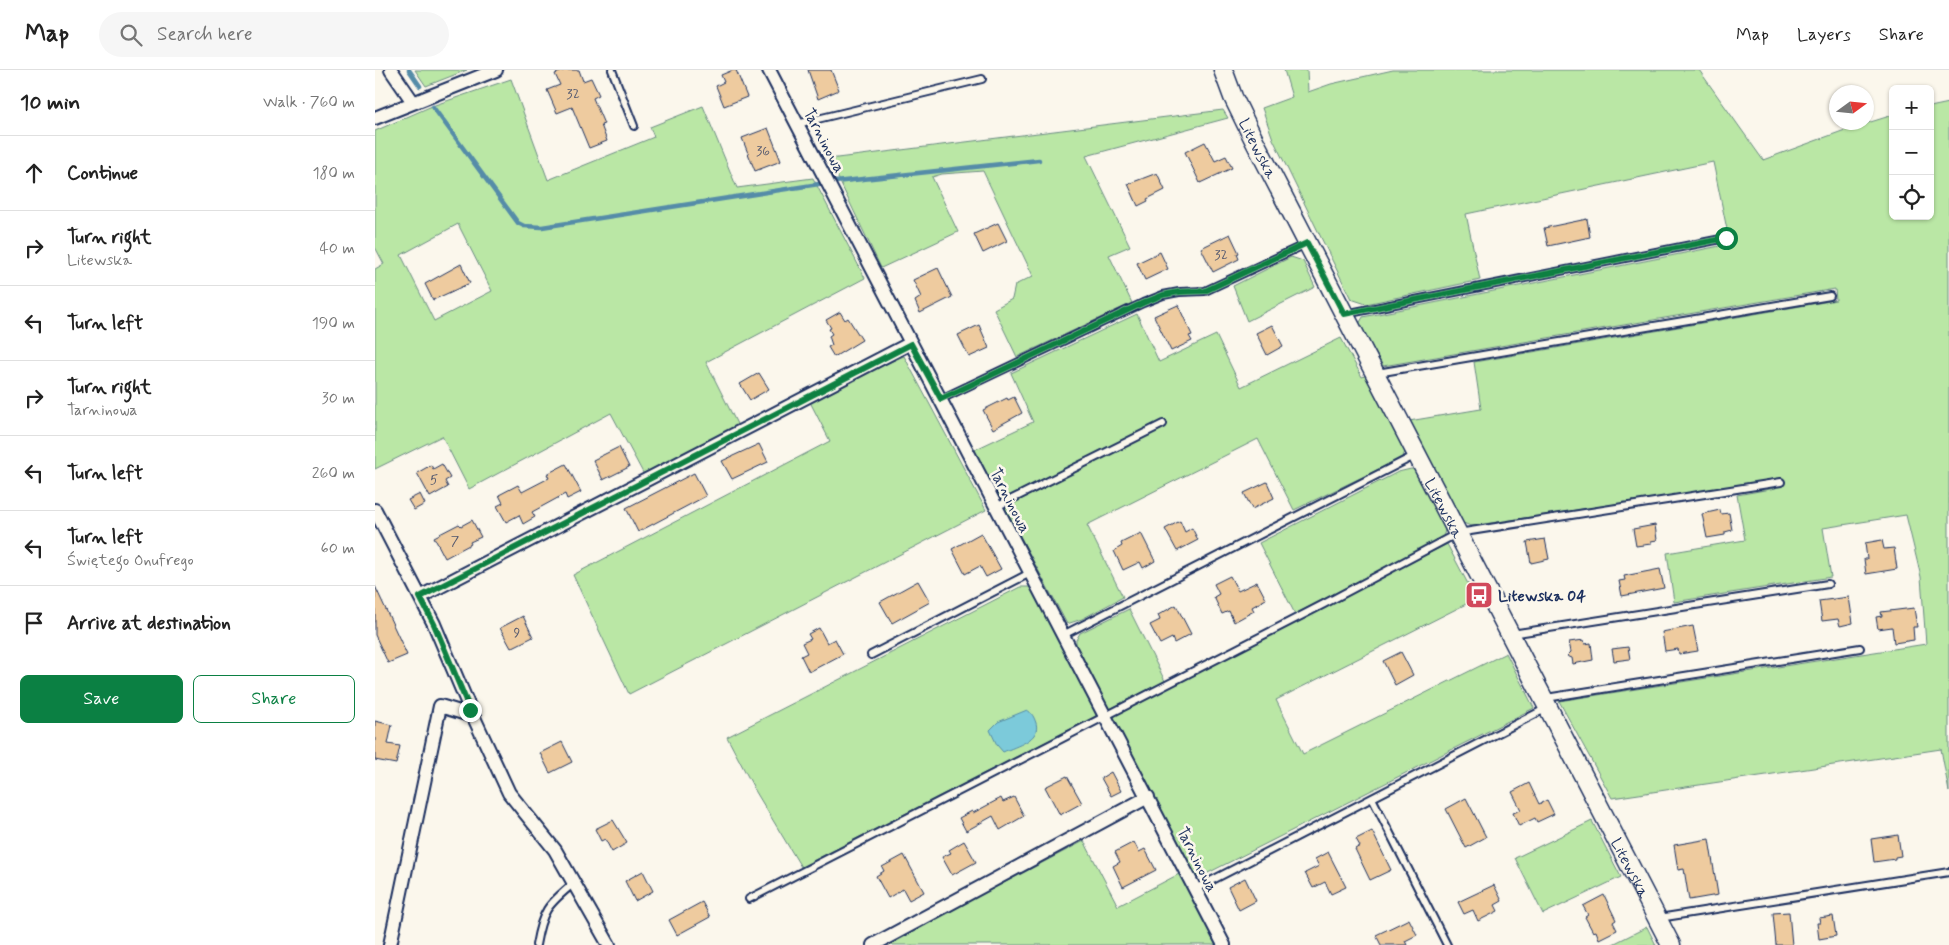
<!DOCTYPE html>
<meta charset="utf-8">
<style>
:root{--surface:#fff;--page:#f6f6f6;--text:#222;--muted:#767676;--line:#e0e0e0;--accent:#0b8043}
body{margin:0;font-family:Mynerve,sans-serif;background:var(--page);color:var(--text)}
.controls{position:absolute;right:15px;top:15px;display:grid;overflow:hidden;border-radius:8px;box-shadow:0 1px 4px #0004}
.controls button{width:45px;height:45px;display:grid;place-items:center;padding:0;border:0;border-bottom:1px solid var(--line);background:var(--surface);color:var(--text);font:25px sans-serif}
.compass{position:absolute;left:1454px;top:15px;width:45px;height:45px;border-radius:50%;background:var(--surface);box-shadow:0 1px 4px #0004;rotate:75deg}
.stop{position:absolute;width:15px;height:15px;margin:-11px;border:4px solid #0b8043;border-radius:50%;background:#fff}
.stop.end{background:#0b8043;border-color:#fff;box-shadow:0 1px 5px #0008}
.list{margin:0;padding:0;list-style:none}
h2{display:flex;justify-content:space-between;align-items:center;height:65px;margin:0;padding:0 20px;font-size:21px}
h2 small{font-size:16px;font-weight:400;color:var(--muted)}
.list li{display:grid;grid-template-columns:32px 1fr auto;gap:15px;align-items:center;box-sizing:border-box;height:75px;padding:0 20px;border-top:1px solid var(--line)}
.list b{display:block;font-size:19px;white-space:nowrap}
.list p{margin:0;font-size:16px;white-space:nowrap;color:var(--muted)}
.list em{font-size:16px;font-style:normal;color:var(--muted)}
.actions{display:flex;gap:10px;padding:15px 20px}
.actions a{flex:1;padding:11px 0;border:1px solid var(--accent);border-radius:8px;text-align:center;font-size:18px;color:var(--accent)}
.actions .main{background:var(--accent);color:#fff}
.icon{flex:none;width:28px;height:28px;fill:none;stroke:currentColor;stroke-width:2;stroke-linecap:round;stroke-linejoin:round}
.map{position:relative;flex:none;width:1574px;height:875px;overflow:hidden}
header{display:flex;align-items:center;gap:30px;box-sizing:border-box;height:70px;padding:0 25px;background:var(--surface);border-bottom:1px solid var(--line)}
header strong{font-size:24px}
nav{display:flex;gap:28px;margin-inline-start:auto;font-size:18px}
.search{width:350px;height:45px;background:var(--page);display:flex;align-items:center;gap:12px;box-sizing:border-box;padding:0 18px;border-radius:28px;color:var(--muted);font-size:19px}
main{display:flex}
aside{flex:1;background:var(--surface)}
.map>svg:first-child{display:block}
.green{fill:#bae7a5;stroke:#6a8b82;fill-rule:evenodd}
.water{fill:#7ccada;stroke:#558ca8}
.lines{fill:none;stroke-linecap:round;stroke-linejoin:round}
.stream{stroke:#558ca8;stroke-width:4.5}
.building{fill:#eecb9f;stroke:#1b2f5e}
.lane-casing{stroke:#1b2f5e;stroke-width:10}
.street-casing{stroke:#1b2f5e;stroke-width:16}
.secondary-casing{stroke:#1b2f5e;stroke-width:21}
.lane{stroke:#fbf7ec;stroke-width:6}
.street{stroke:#fbf7ec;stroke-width:12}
.secondary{stroke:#fbf7ec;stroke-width:18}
.route{stroke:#0b8043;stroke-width:6}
.labels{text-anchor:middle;stroke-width:5;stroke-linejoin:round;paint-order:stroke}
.number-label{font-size:14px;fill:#50566e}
.street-label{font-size:16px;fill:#1b2f5e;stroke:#fbf7ec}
.poi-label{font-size:16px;font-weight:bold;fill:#1b2f5e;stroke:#fbf7ec;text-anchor:start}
</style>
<header>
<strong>Map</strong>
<div class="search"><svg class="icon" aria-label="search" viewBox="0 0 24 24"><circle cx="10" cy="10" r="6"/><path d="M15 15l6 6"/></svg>Search here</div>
<nav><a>Map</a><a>Layers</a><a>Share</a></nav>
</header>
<main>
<aside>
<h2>10 min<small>Walk · 760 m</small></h2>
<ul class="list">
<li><svg class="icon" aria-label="ahead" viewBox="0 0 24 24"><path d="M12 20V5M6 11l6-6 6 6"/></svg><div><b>Continue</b></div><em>180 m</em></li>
<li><svg class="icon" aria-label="right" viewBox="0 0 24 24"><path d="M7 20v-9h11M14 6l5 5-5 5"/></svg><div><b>Turn right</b><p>Litewska</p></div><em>40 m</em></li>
<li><svg class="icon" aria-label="left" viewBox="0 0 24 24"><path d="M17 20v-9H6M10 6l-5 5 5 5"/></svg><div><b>Turn left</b></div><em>190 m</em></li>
<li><svg class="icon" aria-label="right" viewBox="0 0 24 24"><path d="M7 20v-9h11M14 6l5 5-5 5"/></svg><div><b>Turn right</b><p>Tarninowa</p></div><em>30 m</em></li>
<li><svg class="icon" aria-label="left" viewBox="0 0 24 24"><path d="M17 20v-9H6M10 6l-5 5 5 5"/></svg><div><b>Turn left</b></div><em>260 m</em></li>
<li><svg class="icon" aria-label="left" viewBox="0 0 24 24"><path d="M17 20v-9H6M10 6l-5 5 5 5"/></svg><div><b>Turn left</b><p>Świętego Onufrego</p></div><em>60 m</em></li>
<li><svg class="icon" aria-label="arrive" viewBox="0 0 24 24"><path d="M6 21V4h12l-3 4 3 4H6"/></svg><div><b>Arrive at destination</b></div></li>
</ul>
<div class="actions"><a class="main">Save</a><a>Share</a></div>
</aside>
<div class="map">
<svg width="1574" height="875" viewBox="0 0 1574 875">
<rect width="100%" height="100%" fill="#fbf7ec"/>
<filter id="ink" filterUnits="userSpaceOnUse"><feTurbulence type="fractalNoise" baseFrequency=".02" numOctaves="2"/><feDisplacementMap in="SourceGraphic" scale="10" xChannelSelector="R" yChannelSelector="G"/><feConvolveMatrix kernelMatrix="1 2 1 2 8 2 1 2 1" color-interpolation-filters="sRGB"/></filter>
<g filter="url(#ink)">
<path class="green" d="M40,0H92L51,16Z
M909,0H932L933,22L956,14L1018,0H1324L1388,90L1470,60L1518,45V146H1555V37L1574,33V722L1566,679L1237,728L1184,631L1551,574L1546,507L1531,445L1448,458L1456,507L1299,532L1292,483L1370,470L1362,425L1401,418L1399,410L1096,456L1088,453L1034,351L1106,339L1099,292L1461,230L1460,219L1008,296L984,254L988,247L1355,174L1338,92L1091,144L1105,210L991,234L976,229L898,69L887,38L917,27Z
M136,9L173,110L279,67L275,57L328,36L362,118L438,108L490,208L331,292L363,356L529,286L611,440L254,624L198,505L455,371L435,332L275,416L236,343L94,419L67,366L0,399V199L9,194L0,177V61L57,36ZM83,154L117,221L59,251L26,185Z
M848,40L853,48L711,86L755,176L734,185L757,233L642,287L619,239L637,229L640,215L658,206L608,101L567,104L557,107L583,162L506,198L454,89Z
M916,187L928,191L940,217L872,251L858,216Z
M762,244L784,292L841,265L866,317L966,268L987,307L992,305L1031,380L1028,386L1008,397L919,440L883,369L712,455L748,527L707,549L692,554L599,380L658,352L636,303Z
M1036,399L1041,400L1071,457L1068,467L920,544L884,473L1023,402Z
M1072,474L1101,529L901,630L928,684L1131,583L1159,638L827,806L821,807L775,717L736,647Z
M645,517H657L722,640L721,646L426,797L381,722L352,667Z
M754,539L790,611L733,640L701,577V570L705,563Z
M1217,751L1246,807L1168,844L1140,788Z
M709,771L743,836L804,804L805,800L842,875H510Z
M1272,857L1281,875H1236Z"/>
<path class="water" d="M652,640C657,643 659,647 661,653C666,670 641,676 628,682L622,675L615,660L623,652Z"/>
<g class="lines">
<path class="stream" d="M34,0L45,16
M58,37L143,153L149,156L167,157L444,114
M460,112L664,90"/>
</g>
<path class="building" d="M190,0H204L208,11L216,8L224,25L218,28L229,54L226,55L232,71L214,78L197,37L182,43L172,20L185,15L180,4Z
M358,0H361L372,27L349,36L341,16L349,12L346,5Z
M433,0H456L464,20L443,29Z
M393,58L406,91L380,101L367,68Z
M830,72L840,91L851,86L857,98L825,113L810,82Z
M782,103L790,120L772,129L773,131L763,136L753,114Z
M1212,149L1215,167L1173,176L1169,158Z
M623,153L632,171L608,183L599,164Z
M855,164L864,183L862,184L864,189L838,202L826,178Z
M785,182L793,199L770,210L762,193Z
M86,194L95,213L58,230L50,214Z
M563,198L577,227L545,243L540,231L546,227L538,210Z
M803,235L817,265L814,266L817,271L796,281L779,246Z
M465,242L470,250L473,248L487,270L459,287L453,277L457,275L454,266L457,264L454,259L456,258L451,250Z
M604,255L614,278L594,287L583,265Z
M897,255L908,276L892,285L881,263Z
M384,303L394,319L375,330L365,314Z
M639,327L647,343L618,359L608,340L632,328L633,330Z
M384,374L393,392L357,409L347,391Z
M244,377L254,397L228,410L218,390Z
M67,394L75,408L70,411L73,417L55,427L42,403L56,395L58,399Z
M191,394L206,422L192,429L190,424L157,442L160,447L148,454L144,445L131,452L122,436L128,433L124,425L143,415L147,422L174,408L172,404Z
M319,403L331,426L263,462L251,438Z
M892,412L899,428L877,439L869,423Z
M45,424L50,434L39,440L33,430Z
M1345,440L1346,444L1354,443L1357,460L1350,462V465L1332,468L1327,444Z
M97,450L106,467L95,472L96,474L70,488L59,467L84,454L86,456Z
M805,451L810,462L817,458L823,470L802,481L790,459Z
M1280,455L1282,470L1276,471V474L1261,476L1258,459Z
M606,463L626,499L611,507L605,496L590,504L577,479Z
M766,463L780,491L768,498L765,492L748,500L739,481L747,476L746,473Z
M1170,469L1174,489L1156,493L1152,472Z
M1507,470L1509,479L1519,478L1522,499L1491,504L1489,489H1492L1490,473Z
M1285,499L1289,518L1247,526L1244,511L1250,510L1249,506Z
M855,506L863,521L882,512L891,529L877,537L879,541L859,552L854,541L847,544L839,527L844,524L839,514Z
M543,511L555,532L517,553L505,532Z
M0,516L32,585L13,593L0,565Z
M1474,527L1478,553L1465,556L1463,549L1447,551L1444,531Z
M801,535L816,564L799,573L797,568L785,574L775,555L785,550L783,545Z
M1539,538L1542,557H1538L1539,570L1519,573L1517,557L1503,559L1501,547L1507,546L1506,542Z
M148,546L158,567L136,578L125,558Z
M1318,556L1323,581L1304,584L1303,579L1290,581L1287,562Z
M444,558L452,573L460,569L468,584L434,602L426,586L432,583L427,573L436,569L433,564Z
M1209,570L1210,574L1216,573L1218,590L1198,594L1197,588L1192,586L1196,582L1194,572Z
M1253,577L1255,589L1239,591L1237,579Z
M1026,582L1038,605L1020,615L1008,591Z
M0,651L17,655L13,674L25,676L21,694L0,690Z
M187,672L197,692L175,703L165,683Z
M736,702L746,721L736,726L726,708Z
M692,706L707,733L685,745L670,717Z
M1154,713L1164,734L1172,730L1179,744L1162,752L1160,748L1144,756L1138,743L1146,740L1137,722Z
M639,727L649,746L625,760L618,746L591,761L584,748L597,741L598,743L626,728L628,732Z
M1091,728L1111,767L1091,778L1071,739Z
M238,750L252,773L237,782L230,769L226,771L220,759Z
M997,761L1016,800L995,810L980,779L985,776L981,769Z
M1523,765L1526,786L1520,787V789L1499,792L1496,769Z
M1334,769L1343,825L1314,830L1309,799L1303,800L1299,775Z
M589,771L601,792L577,805L567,787L576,783L574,780Z
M759,772L764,782L770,779L781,800L748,817L738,796L745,792L740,782Z
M953,782L971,817L956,824L950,812L938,818L930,803L944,796L940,789Z
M529,785L549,822L534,830L528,819L513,828L501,806L509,801L507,797Z
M268,801L278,821L260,831L250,811Z
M870,808L881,831L864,840L853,817Z
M1119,815L1127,831L1120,835L1123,841L1103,851L1098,840L1089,844L1083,832Z
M1229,825L1241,850L1238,852L1242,860L1224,869L1221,861L1218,862L1210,847L1213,845L1208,836Z
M327,832L335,847L302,865L294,850Z
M1414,842L1417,875H1401L1398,843Z
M1458,846L1461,866L1444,869L1442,853H1445L1444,848Z
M1034,849L1042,865L1030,871L1032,875H1006L1001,865Z"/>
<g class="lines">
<defs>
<path id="lane" d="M237,0L259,56
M422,54L607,9
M970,244L1351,168
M1002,303L1455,226
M566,329L768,233L788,225L804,222L830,221L931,174
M621,437L788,354
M1137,564L1453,514
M688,565L1041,385
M496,585L655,503
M1171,628L1485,578
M997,728L1072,875
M820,819L1172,638
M374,829L949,534L1083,463L1406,412
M1284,848L1574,802
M161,875C167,841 172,835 199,813"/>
<path id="street" d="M16,0L38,32
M394,0L849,875
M0,48L121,0
M0,440L59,554L95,639L134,723L180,780L234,875
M45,527L536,273
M15,875L65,636L98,646
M498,875L773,727"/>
<g id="secondary">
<path id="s1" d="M848,0L858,27L879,70L1296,875"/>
</g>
</defs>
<use href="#lane" class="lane-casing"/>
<use href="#street" class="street-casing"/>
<use href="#secondary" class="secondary-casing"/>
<use href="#lane" class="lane"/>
<use href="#street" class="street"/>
<use href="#secondary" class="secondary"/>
</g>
</g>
<g class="lines" filter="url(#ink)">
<path class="route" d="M95,640L59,554L45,527L536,274L566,329L768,233L788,225L804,222L830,221L932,173L969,244L1351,168"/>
</g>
<defs>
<symbol id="bus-square" viewBox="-11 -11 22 22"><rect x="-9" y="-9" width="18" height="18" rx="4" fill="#d1495b" stroke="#fbf7ec"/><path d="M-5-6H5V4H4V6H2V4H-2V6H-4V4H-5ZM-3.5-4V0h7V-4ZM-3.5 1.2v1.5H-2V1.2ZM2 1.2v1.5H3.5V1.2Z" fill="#fff"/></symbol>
</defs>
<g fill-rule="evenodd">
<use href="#bus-square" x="1088" y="509" width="32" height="32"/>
</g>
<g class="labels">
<g class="number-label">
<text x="198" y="28">32</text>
<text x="388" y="85">36</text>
<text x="846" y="189">32</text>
<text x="59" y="414">5</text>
<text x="80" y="475">7</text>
<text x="142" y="567">9</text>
</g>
<g class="street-label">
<text transform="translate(450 70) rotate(62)" y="6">Tarninowa</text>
<text dy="6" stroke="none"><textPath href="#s1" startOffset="86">Litewska</textPath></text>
<text transform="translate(636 430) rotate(63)" y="6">Tarninowa</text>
<text dy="6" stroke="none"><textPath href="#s1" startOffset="491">Litewska</textPath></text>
<text transform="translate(823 789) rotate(63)" y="6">Tarninowa</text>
<text dy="6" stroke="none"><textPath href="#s1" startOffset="896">Litewska</textPath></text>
</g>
<g class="poi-label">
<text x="1123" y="531">Litewska 04</text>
</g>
</g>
</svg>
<div class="controls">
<button>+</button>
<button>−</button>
<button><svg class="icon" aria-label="locate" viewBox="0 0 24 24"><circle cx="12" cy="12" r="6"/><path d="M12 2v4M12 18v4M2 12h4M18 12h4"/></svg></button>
</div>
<svg class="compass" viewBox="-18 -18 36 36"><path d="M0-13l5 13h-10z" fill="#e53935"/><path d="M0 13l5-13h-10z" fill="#767676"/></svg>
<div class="stop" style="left:1351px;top:168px"></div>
<div class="stop end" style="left:95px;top:640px"></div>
</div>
</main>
